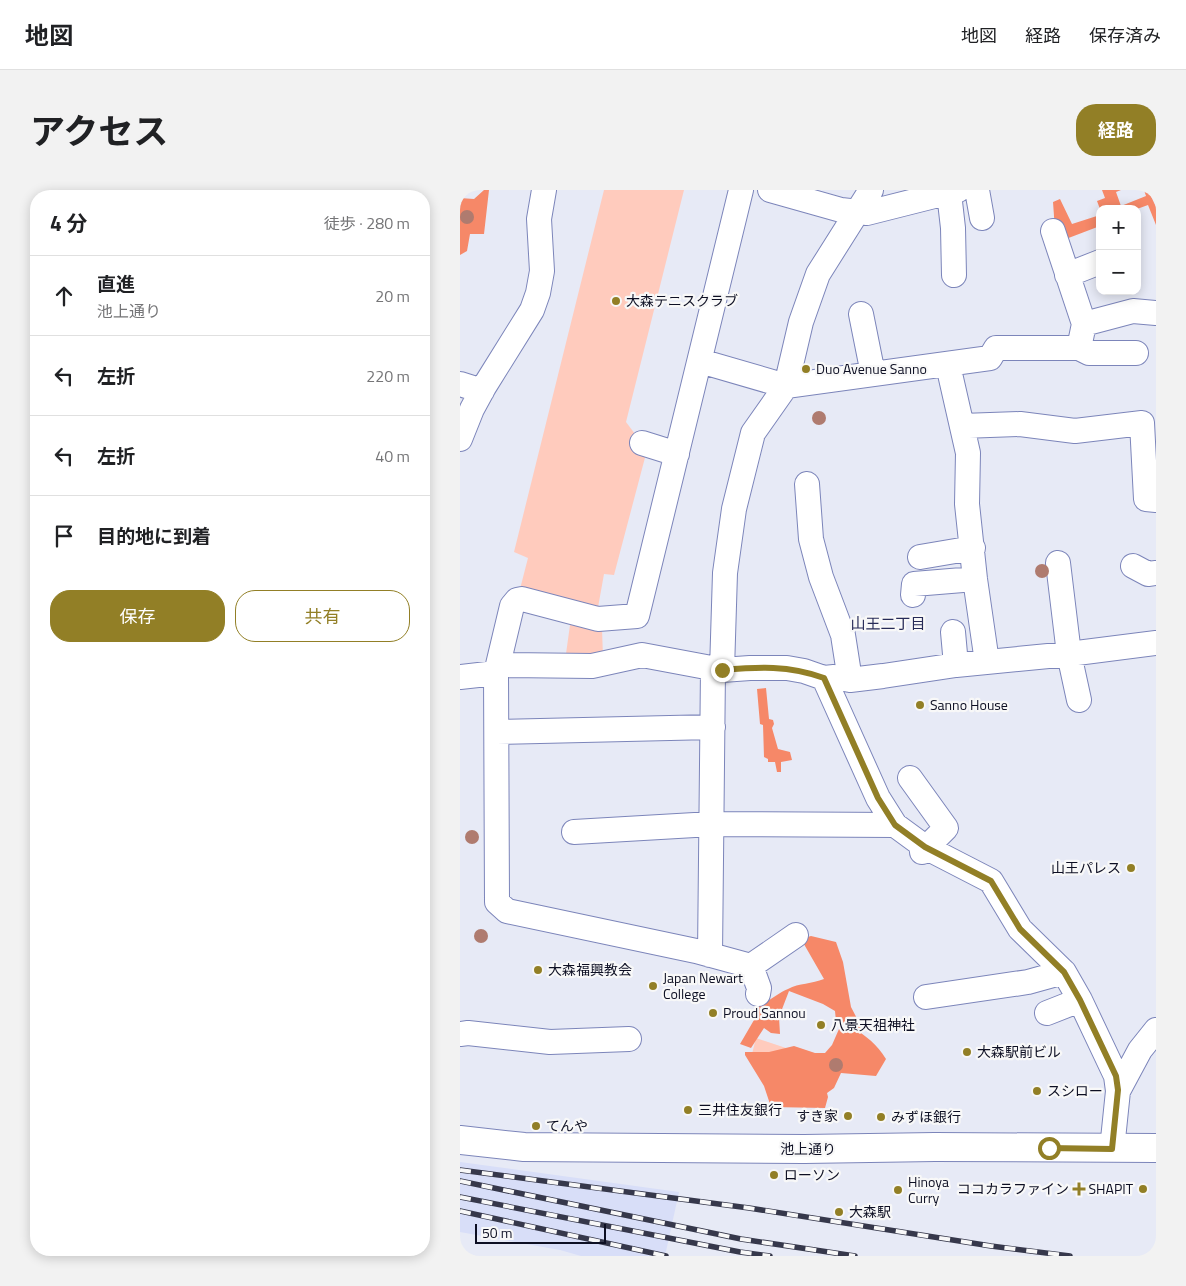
<!DOCTYPE html>
<html lang="ja">
<meta charset="utf-8">
<style>
:root{--surface:#fff;--page:#f2f2f2;--text:#202124;--muted:#757577;--line:#e0e0e0;--accent:#927f26}
body{margin:0;font-family:"Titillium Web","Noto Sans JP",sans-serif;background:var(--page);color:var(--text)}
.controls{position:absolute;right:15px;top:15px;display:grid;overflow:hidden;border-radius:10px;box-shadow:0 2px 12px #0003}
.controls button{width:45px;height:45px;display:grid;place-items:center;padding:0;border:0;border-bottom:1px solid var(--line);background:var(--surface);color:var(--text);font:25px sans-serif}
.scale{position:absolute;left:15px;bottom:12px;width:131px;box-sizing:border-box;padding-left:5px;border:2px solid #0d0f23;border-top:0;font-size:14px;line-height:18px;white-space:nowrap;color:#0d0f23;-webkit-text-stroke:4px #f8f8f8;paint-order:stroke}
.stop{position:absolute;width:15px;height:15px;margin:-11px;border:4px solid #927f26;border-radius:50%;background:#fff}
.stop.end{background:#927f26;border-color:#fff;box-shadow:0 1px 5px #0008}
.list{margin:0;padding:0;list-style:none}
h2{display:flex;justify-content:space-between;align-items:center;height:65px;margin:0;padding:0 20px;font-size:21px}
h2 small{font-size:16px;font-weight:400;color:var(--muted)}
.list li{display:grid;grid-template-columns:32px 1fr auto;gap:15px;align-items:center;box-sizing:border-box;height:80px;padding:0 20px;border-top:1px solid var(--line)}
.list b{display:block;font-size:19px;white-space:nowrap}
.list p{margin:0;font-size:16px;white-space:nowrap;color:var(--muted)}
.list em{font-size:16px;font-style:normal;color:var(--muted)}
.actions{display:flex;gap:10px;padding:15px 20px}
.actions a{flex:1;padding:11px 0;border:1px solid var(--accent);border-radius:20px;text-align:center;font-size:18px;color:var(--accent)}
.actions .main{background:var(--accent);color:#fff}
.icon{flex:none;width:28px;height:28px;fill:none;stroke:currentColor;stroke-width:2;stroke-linecap:round;stroke-linejoin:round}
.map{position:relative;flex:none;width:696px;height:1066px;overflow:hidden;border-radius:20px}
header{display:flex;align-items:center;gap:30px;box-sizing:border-box;height:70px;padding:0 25px;background:var(--surface);border-bottom:1px solid var(--line)}
header strong{font-size:24px}
nav{display:flex;gap:28px;margin-inline-start:auto;font-size:18px}
.intro{display:flex;align-items:center;justify-content:space-between;box-sizing:border-box;height:120px;padding:0 30px}
h1{margin:0;font-size:35px}
.button{padding:12px 22px;border-radius:20px;background:var(--accent);color:#fff;font-size:18px;font-weight:700}
main{display:flex;gap:30px;padding:0 30px}
aside{flex:1;background:var(--surface);border-radius:20px;box-shadow:0 2px 12px #0003}
.map>svg:first-child{display:block}
.built{fill:#d8def8}
.green{fill:#ffcbbd}
.forest{fill:#f68868}
.lines{fill:none;stroke-linecap:round;stroke-linejoin:round}
.minor-casing{stroke:#7c85ba;stroke-width:26}
.major-casing{stroke:#7c85ba;stroke-width:30}
.minor{stroke:#fff;stroke-width:24}
.major{stroke:#fff;stroke-width:28}
.rail-casing{stroke:#36384b;stroke-width:5.5}
.rail{stroke:#f8f8f8;stroke-width:4;stroke-dasharray:11;stroke-linecap:butt}
.tree{fill:#af7b6f}
.route{stroke:#927f26;stroke-width:6}
.poi-dot{fill:#927f26;stroke:#f8f8f8;stroke-width:2}
.labels{text-anchor:middle;stroke-width:4.5;stroke-linejoin:round;paint-order:stroke}
.poi-label{font-size:14px;fill:#0d0f23;stroke:#f8f8f8;text-anchor:start}
.street-label{font-size:14px;fill:#0d0f23;stroke:#f8f8f8}
.neighbourhood-label{font-size:15px;fill:#262a57;stroke:#f8f8f8}
</style>
<header>
<strong>地図</strong>
<nav><a>地図</a><a>経路</a><a>保存済み</a></nav>
</header>
<div class="intro"><h1>アクセス</h1><a class="button">経路</a></div>
<main>
<aside>
<h2>4 分<small>徒歩 · 280 m</small></h2>
<ul class="list">
<li><svg class="icon" aria-label="ahead" viewBox="0 0 24 24"><path d="M12 20V5M6 11l6-6 6 6"/></svg><div><b>直進</b><p>池上通り</p></div><em>20 m</em></li>
<li><svg class="icon" aria-label="left" viewBox="0 0 24 24"><path d="M17 20v-9H6M10 6l-5 5 5 5"/></svg><div><b>左折</b></div><em>220 m</em></li>
<li><svg class="icon" aria-label="left" viewBox="0 0 24 24"><path d="M17 20v-9H6M10 6l-5 5 5 5"/></svg><div><b>左折</b></div><em>40 m</em></li>
<li><svg class="icon" aria-label="arrive" viewBox="0 0 24 24"><path d="M6 21V4h12l-3 4 3 4H6"/></svg><div><b>目的地に到着</b></div></li>
</ul>
<div class="actions"><a class="main">保存</a><a>共有</a></div>
</aside>
<div class="map">
<svg width="696" height="1066" viewBox="0 0 696 1066">
<rect width="100%" height="100%" fill="#e7eaf6"/>
<path class="built" d="M0,972L219,1002L205,1066H121L100,1060L0,1042Z"/>
<path class="green" d="M144,0H224L166,232L187,260L154,385L144,384L137,423L60,399L68,368L54,362Z
M110,435L142,439L143,467L105,471Z
M296,848L335,861L291,868Z"/>
<path class="forest" d="M24,0H29L24,44H10L7,61L0,65V8L14,9Z
M642,0H661L656,2L661,16L686,6L684,0H688L696,17V35L688,15L677,19H640L637,11L645,8Z
M600,9L612,34L640,25V36L598,52L595,40L593,12Z
M306,498L309,529L313,530L314,534L312,538L318,559L330,562L332,570L321,572V582H317L315,572H308V569L304,567L303,535L300,534L297,499Z
M351,746L376,752L383,772L391,817L403,840L376,831L375,821L363,814L329,801L319,827L320,844L311,843L304,838L291,858L280,854L294,830L300,803L306,812C313,808 320,802 328,799C339,793 352,794 364,789L341,749Z
M392,837C406,846 417,854 426,869L416,886L381,883L374,898L367,903L368,907L365,918L311,917L304,896L285,865V862H309L334,856L355,863H365L372,855L379,839Z"/>
<g class="lines">
<defs>
<path id="minor" d="M281,0L177,426L138,429L62,409L57,410L52,416L36,483L37,712L47,721L236,761L291,776L299,798L298,804
M310,0L381,20L407,23L498,0
M517,0L522,28
M489,3L493,38L494,85
M607,85L640,72
M401,124L413,184
M624,134L673,121L696,123
M619,158L629,163H676
M240,171L326,196L530,168L536,158H619L624,134L593,41
M488,175L508,263L507,314L515,389L527,472
M0,194L22,201
M502,236L560,234L615,241L682,233L686,309L696,310
M0,249L12,219L24,197L72,120L78,103L82,81L79,29L84,0
M182,253L217,264
M347,294L351,349L361,387L383,445L390,490
M460,367L513,358
M598,373L609,464L619,510
M673,376L688,384L696,383
M453,405L454,394L515,389
M493,442L496,475
M39,475L132,476L182,465L262,480L290,478H327L344,481L364,488L374,487L390,490L423,486L496,475L609,464L696,453
M262,480L265,383L274,319L293,243L326,196L341,132L358,84L411,0
M0,487L36,483
M364,488L418,608L435,635L465,657L531,691L560,739L604,782L620,810L656,886L658,901
M37,542L253,537
M450,588L486,638L462,662
M114,642L252,634L435,635
M250,765L253,479
M291,776L336,745
M466,807L568,792L604,782
M587,823L620,810
M0,844L8,843L90,852L169,849
M652,959L658,901L680,860L696,840"/>
<path id="major" d="M0,950L64,957L344,959L475,957L696,958"/>
</defs>
<use href="#minor" class="minor-casing"/>
<use href="#major" class="major-casing"/>
<use href="#minor" class="minor"/>
<use href="#major" class="major"/>
<defs>
<path id="rail" d="M0,980L289,1018L531,1056L610,1066
M0,991L281,1049L395,1066
M0,1007L280,1062L310,1066
M0,1021L206,1066"/>
</defs>
<use href="#rail" class="rail-casing"/>
<use href="#rail" class="rail"/>
</g>
<g class="tree">
<circle cx="7" cy="27" r="7"/>
<circle cx="359" cy="228" r="7"/>
<circle cx="582" cy="381" r="7"/>
<circle cx="12" cy="647" r="7"/>
<circle cx="21" cy="746" r="7"/>
<circle cx="376" cy="875" r="7"/>
</g>
<g class="lines">
<path class="route" d="M262,480C299,477 328,475 364,488L418,608L435,635L465,657L531,691L560,739L604,782L620,810L656,886L658,900L652,959L589,958"/>
</g>
<g class="poi-dot">
<circle cx="156" cy="111" r="5"/>
<circle cx="346" cy="179" r="5"/>
<circle cx="460" cy="515" r="5"/>
<circle cx="671" cy="678" r="5"/>
<circle cx="78" cy="780" r="5"/>
<circle cx="193" cy="796" r="5"/>
<circle cx="253" cy="823" r="5"/>
<circle cx="361" cy="835" r="5"/>
<circle cx="507" cy="862" r="5"/>
<circle cx="577" cy="901" r="5"/>
<circle cx="228" cy="920" r="5"/>
<circle cx="388" cy="926" r="5"/>
<circle cx="421" cy="927" r="5"/>
<circle cx="76" cy="936" r="5"/>
<circle cx="314" cy="985" r="5"/>
<path d="M616.5 991.5h5v5h5v5h-5v5h-5v-5h-5v-5h5z"/>
<circle cx="683" cy="999" r="5"/>
<circle cx="438" cy="1000" r="5"/>
<circle cx="379" cy="1022" r="5"/>
</g>
<g class="labels">
<g class="poi-label">
<text x="166" y="116">大森テニスクラブ</text>
<text x="356" y="184">Duo Avenue Sanno</text>
<text x="470" y="520">Sanno House</text>
<text x="661" y="683" text-anchor="end">山王パレス</text>
<text x="88" y="785">大森福興教会</text>
<text x="203" y="793">Japan Newart<tspan x="203" dy="16">College</tspan></text>
<text x="263" y="828">Proud Sannou</text>
<text x="371" y="840">八景天祖神社</text>
<text x="517" y="867">大森駅前ビル</text>
<text x="587" y="906">スシロー</text>
<text x="238" y="925">三井住友銀行</text>
<text x="378" y="931" text-anchor="end">すき家</text>
<text x="431" y="932">みずほ銀行</text>
<text x="86" y="941">てんや</text>
<text x="324" y="990">ローソン</text>
<text x="448" y="997">Hinoya<tspan x="448" dy="16">Curry</tspan></text>
<text x="609" y="1004" text-anchor="end">ココカラファイン</text>
<text x="673" y="1004" text-anchor="end">SHAPIT</text>
<text x="389" y="1027">大森駅</text>
</g>
<g class="street-label">
<text x="348" y="964">池上通り</text>
</g>
<g class="neighbourhood-label">
<text x="428" y="439">山王二丁目</text>
</g>
</g>
</svg>
<div class="controls">
<button>+</button>
<button>−</button>
</div>
<div class="scale">50 m</div>
<div class="stop" style="left:589px;top:958px"></div>
<div class="stop end" style="left:262px;top:480px"></div>
</div>
</main>
